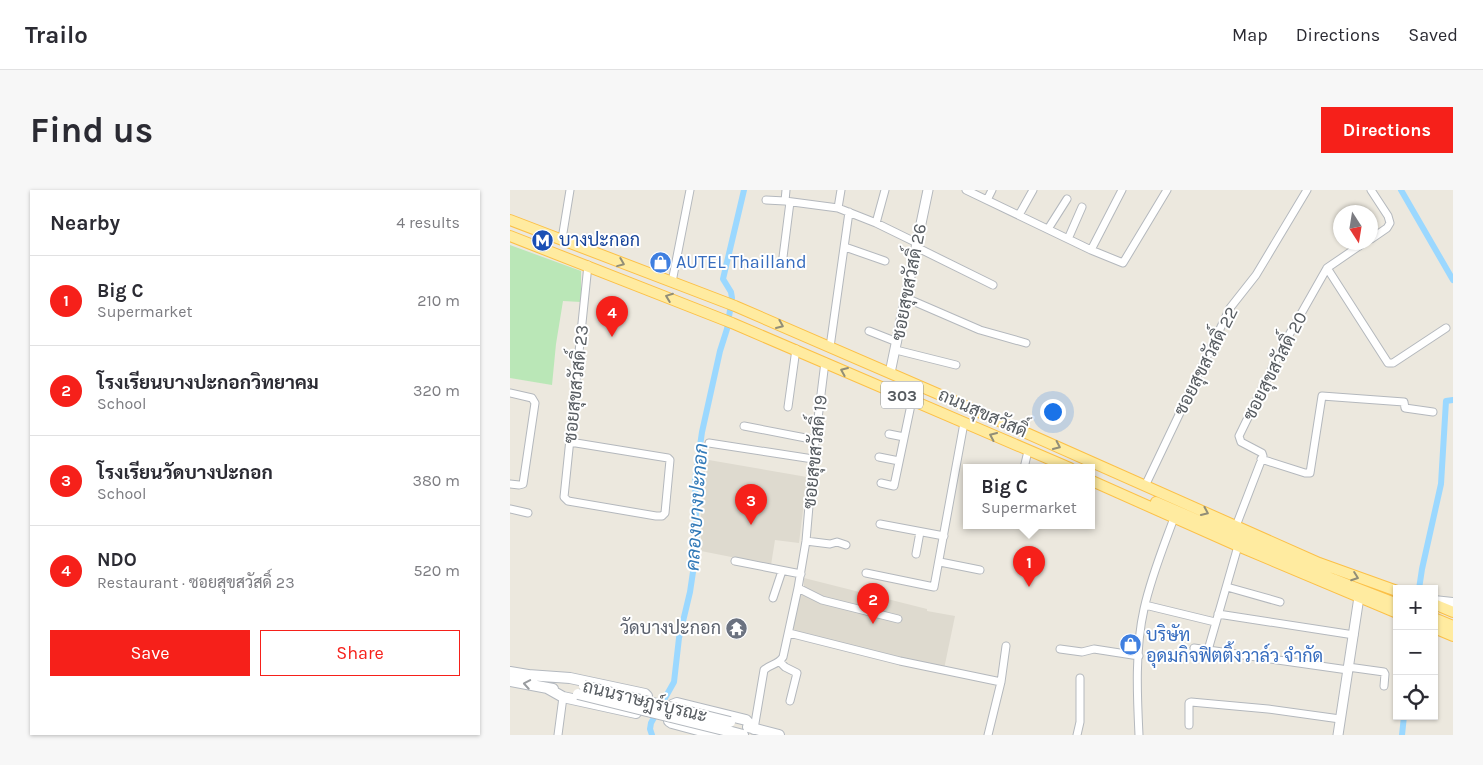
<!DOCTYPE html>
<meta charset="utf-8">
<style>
:root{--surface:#fff;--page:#f7f7f7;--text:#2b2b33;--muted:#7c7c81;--line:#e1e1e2;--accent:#f6201a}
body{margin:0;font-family:Karla,Sarabun,sans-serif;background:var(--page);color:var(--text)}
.controls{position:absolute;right:15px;bottom:15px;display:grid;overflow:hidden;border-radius:0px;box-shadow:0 1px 4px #0004}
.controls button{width:45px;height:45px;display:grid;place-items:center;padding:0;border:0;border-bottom:1px solid var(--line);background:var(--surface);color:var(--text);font:25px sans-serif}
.compass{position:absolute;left:823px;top:15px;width:45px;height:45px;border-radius:50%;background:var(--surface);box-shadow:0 1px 4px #0004;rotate:168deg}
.you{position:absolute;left:542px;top:221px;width:18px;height:18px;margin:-12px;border:4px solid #fff;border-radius:50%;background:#1a73e8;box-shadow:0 0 0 8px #1a73e833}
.badge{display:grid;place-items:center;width:32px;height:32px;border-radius:50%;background:var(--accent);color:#fff;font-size:16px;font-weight:700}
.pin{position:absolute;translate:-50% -41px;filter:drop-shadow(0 1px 2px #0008)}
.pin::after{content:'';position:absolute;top:26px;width:18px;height:15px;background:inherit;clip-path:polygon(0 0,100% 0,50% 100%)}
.popup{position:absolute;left:453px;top:274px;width:132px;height:65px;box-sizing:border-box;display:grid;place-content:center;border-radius:0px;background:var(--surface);filter:drop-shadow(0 1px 4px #0005);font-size:16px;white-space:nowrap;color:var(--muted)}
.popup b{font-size:19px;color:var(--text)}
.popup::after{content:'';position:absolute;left:50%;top:100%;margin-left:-10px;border:10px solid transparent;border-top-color:var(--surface)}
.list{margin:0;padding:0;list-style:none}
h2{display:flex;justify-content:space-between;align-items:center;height:65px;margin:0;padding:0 20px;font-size:21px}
h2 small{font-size:16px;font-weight:400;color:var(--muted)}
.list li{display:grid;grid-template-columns:32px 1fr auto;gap:15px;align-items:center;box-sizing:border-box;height:90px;padding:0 20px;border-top:1px solid var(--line)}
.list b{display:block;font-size:19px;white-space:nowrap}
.list p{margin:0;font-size:16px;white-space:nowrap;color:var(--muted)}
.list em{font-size:16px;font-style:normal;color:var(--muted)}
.actions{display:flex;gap:10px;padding:15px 20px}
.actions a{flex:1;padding:11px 0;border:1px solid var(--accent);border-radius:0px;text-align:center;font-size:18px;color:var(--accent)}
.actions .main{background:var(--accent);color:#fff}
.icon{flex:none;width:28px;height:28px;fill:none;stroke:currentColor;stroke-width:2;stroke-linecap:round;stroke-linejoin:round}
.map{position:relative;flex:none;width:943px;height:545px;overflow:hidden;border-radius:0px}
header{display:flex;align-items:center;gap:30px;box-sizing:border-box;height:70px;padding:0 25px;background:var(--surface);border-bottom:1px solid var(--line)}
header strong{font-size:24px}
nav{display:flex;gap:28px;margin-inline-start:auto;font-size:18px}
.intro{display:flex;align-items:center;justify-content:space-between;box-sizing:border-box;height:120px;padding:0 30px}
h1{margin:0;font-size:35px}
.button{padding:12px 22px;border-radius:0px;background:var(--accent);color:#fff;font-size:18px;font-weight:700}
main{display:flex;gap:30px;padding:0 30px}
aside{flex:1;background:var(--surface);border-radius:0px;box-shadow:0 1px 4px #0004}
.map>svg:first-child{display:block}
.education{fill:#dedacf}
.green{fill:#bae7b7}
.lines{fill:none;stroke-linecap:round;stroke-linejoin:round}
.canal{stroke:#9bd8ff;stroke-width:6}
.minor-casing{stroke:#b4b8bd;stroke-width:9}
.tertiary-casing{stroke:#b4b8bd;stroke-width:11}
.secondary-casing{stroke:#b4b9bf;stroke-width:12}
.primary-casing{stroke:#fcc047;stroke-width:12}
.minor{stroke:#fff;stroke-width:7}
.tertiary{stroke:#fff;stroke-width:9}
.secondary{stroke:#fff;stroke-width:10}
.primary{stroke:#ffeba0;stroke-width:10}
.secondary-bridge-casing{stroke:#b4b9bf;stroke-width:12;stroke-linecap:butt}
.secondary-bridge{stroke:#fff;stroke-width:10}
.oneway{stroke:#928e77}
.oneway2{stroke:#9a9da0}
.labels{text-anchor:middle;stroke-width:4;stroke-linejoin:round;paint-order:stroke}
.shield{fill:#fff;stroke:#898d90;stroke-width:1}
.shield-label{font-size:16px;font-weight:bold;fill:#575c61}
.transit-label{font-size:18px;fill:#164399;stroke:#fff;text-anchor:start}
.shop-label{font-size:18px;fill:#366cbe;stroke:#fff;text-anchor:start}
.street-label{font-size:18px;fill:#575c61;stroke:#fff}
.worship-label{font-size:18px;fill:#5b616d;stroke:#fff;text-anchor:end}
.water-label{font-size:19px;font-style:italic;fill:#327ab8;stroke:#fff}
</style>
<header>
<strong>Trailo</strong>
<nav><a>Map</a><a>Directions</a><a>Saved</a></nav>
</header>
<div class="intro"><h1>Find us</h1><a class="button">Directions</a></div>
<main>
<aside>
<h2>Nearby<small>4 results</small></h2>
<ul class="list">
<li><span class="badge">1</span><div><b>Big C</b><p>Supermarket</p></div><em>210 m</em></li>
<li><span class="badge">2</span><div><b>โรงเรียนบางปะกอกวิทยาคม</b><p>School</p></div><em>320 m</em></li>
<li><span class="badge">3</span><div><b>โรงเรียนวัดบางปะกอก</b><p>School</p></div><em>380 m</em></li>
<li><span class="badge">4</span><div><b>NDO</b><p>Restaurant · ซอยสุขสวัสดิ์ 23</p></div><em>520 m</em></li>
</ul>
<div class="actions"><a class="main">Save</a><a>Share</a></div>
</aside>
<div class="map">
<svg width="943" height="545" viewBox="0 0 943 545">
<rect width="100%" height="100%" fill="#ece8de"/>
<path class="education" d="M193,269L297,287L289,353L265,350L261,375L191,361V317Z
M294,388L417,419V421L445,426L434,479L281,442L289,404L294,398Z"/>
<path class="green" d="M0,55L71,81V112L53,111L46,154L42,195L0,188Z"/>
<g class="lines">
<path class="canal" d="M891,0L943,90
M909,399L912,379L931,294L936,211L943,210
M142,545L140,539L141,533L164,492L169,448L180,402L187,355L185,291L192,242L210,161L217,139L222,108L221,102L213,89L234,0
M892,545L894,526"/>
<defs>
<path id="minor" d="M276,0L275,11L328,18L366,33L407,53
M456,0L581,60L613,73L657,0
M256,10L275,11
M477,10L482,0
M328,18L331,0
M509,25L523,0
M366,33L375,0
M538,39L557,9
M52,49L60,0
M558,49L572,17
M861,49L877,38L880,33L878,26L861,0
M335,57L375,71
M406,57L483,95
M581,60L612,0
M272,75L280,12
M817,78L878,173H883L936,138
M162,92L180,0
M396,108L470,140L516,153
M359,141L387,152
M320,157L339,22
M386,160L446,175
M0,203L22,208L25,213L13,294L9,295L0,294
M278,217L286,159
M234,236L306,250
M379,244L394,247
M60,252L158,268L160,270L155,323L152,326H146L58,311L54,307L78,75
M199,253L303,269
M369,267L389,271
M751,269L795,283H800L812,206L894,212L895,218L923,222
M514,278L518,261
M371,293L384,296L402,210
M635,296L720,118L746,85L797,0
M0,319L18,323
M370,334L434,346
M726,336L753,266L752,263L731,252L729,246L775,152L817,78L855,52
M296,351L320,354L327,352L336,355
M406,364L410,342
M225,371L291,384
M430,372L470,380
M356,383L424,397L454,233
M717,397L770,412
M288,398L312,410L388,429
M263,408L272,381
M635,415L705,432
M708,424L844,445
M279,443L390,471L491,492
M684,458L838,480
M550,459L572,462L584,459L629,466
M698,460L728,356
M270,472L275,477L287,483L280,511
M838,477L874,482L875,484L874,496
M679,535V513L681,512L758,519L830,529
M244,539L254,480C260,474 268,475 273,467L288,398L296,351L303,269L315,172
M48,545L53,507
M478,545L491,492L496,456
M567,545L570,532V488
M629,545C627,504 625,459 634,419C641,387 653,358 664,328"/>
<path id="tertiary" d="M380,183L418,0
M828,545L849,407"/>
<path id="secondary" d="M924,411L943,413
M0,482L24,486
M18,485L60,488L135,504L137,506L135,518
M0,491L43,499
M37,498L53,507L126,523
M238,537L269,545
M218,541L233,545
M207,545L162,533L159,531L162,515L167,513L236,530L244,539"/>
<path id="primary" d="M0,30L225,116L442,210L809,373L887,401
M0,46L222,133L560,278
M582,291L728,356L887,423
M646,312L823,389L887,414
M924,414L943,422
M924,428L943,436
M924,438L943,446"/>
</defs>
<use href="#minor" class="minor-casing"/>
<use href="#tertiary" class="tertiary-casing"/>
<use href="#secondary" class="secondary-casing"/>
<use href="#primary" class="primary-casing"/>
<use href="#minor" class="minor"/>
<use href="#tertiary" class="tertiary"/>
<use href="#secondary" class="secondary"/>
<use href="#primary" class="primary"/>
<defs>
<path id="secondary-bridge" d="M74,496L220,532
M68,504L218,541"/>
</defs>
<use href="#secondary-bridge" class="secondary-bridge-casing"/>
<use href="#secondary-bridge" class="secondary-bridge"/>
</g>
<defs><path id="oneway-chevron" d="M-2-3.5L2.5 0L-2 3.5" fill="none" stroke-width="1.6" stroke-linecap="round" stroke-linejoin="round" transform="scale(1.25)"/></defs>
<g class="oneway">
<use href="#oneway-chevron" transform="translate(111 73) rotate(22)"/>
<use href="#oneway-chevron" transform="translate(159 107) rotate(-159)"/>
<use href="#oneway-chevron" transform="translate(270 135) rotate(23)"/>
<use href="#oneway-chevron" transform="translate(334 181) rotate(-157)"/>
<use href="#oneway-chevron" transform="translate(483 246) rotate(-156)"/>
<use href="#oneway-chevron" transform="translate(547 256) rotate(25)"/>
<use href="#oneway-chevron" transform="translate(695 322) rotate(24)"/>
<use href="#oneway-chevron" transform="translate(845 387) rotate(20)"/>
</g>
<use class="oneway2" href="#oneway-chevron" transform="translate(17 494) rotate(-170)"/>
<defs>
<symbol id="metro-disc" viewBox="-11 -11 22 22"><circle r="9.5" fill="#1a4fb4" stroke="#fff"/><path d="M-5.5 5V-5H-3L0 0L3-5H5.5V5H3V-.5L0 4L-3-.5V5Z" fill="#fff"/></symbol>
<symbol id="shop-disc" viewBox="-11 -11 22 22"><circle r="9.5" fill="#3f7fe0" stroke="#fff"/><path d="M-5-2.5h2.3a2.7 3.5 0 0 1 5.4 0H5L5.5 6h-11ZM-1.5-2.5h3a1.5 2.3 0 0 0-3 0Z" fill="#fff"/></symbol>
<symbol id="temple-disc" viewBox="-11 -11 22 22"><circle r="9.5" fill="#6b7280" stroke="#fff"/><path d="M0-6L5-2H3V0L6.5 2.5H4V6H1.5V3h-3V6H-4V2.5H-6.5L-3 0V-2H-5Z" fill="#fff"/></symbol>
</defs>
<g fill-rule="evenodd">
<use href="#metro-disc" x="20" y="38" width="25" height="25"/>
<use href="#shop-disc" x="138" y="60" width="25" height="25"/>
<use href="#temple-disc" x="214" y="426" width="25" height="25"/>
<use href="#shop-disc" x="608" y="442" width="25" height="25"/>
</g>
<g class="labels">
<rect class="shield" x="371" y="191.5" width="42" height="27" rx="4"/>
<g class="shield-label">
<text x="392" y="211">303</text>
</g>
<g class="transit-label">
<text x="49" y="56">บางปะกอก</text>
</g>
<g class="shop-label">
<text x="166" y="78">AUTEL Thailland</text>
<text x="636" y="451">บริษัท<tspan x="636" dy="21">อุดมกิจฟิตติ้งวาล์ว จำกัด</tspan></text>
</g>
<g class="street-label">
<text transform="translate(399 92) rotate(-79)" y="6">ซอยสุขสวัสดิ์ 26</text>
<text transform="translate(696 171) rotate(-63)" y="6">ซอยสุขสวัสดิ์ 22</text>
<text transform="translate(765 176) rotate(-63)" y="6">ซอยสุขสวัสดิ์ 20</text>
<text transform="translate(66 194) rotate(-84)" y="6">ซอยสุขสวัสดิ์ 23</text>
<text transform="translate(473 223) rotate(24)" y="6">ถนนสุขสวัสดิ์</text>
<text transform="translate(305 262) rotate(-84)" y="6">ซอยสุขสวัสดิ์ 19</text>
<text transform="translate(135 511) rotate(14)" y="6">ถนนราษฎร์บูรณะ</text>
</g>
<g class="worship-label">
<text x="211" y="444">วัดบางปะกอก</text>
</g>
<g class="water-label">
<text transform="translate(186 317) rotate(-86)" y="7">คลองบางปะกอก</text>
</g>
</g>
</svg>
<div class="controls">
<button>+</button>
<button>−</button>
<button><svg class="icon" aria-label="locate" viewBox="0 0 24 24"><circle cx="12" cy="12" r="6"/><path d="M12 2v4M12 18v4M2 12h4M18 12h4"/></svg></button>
</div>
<svg class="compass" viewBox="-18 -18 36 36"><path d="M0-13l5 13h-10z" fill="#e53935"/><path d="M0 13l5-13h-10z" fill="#7c7c81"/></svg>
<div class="you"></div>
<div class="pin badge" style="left:519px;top:397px">1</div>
<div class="popup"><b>Big C</b>Supermarket</div>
<div class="pin badge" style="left:363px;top:434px">2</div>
<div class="pin badge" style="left:241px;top:335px">3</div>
<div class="pin badge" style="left:102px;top:147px">4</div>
</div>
</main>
